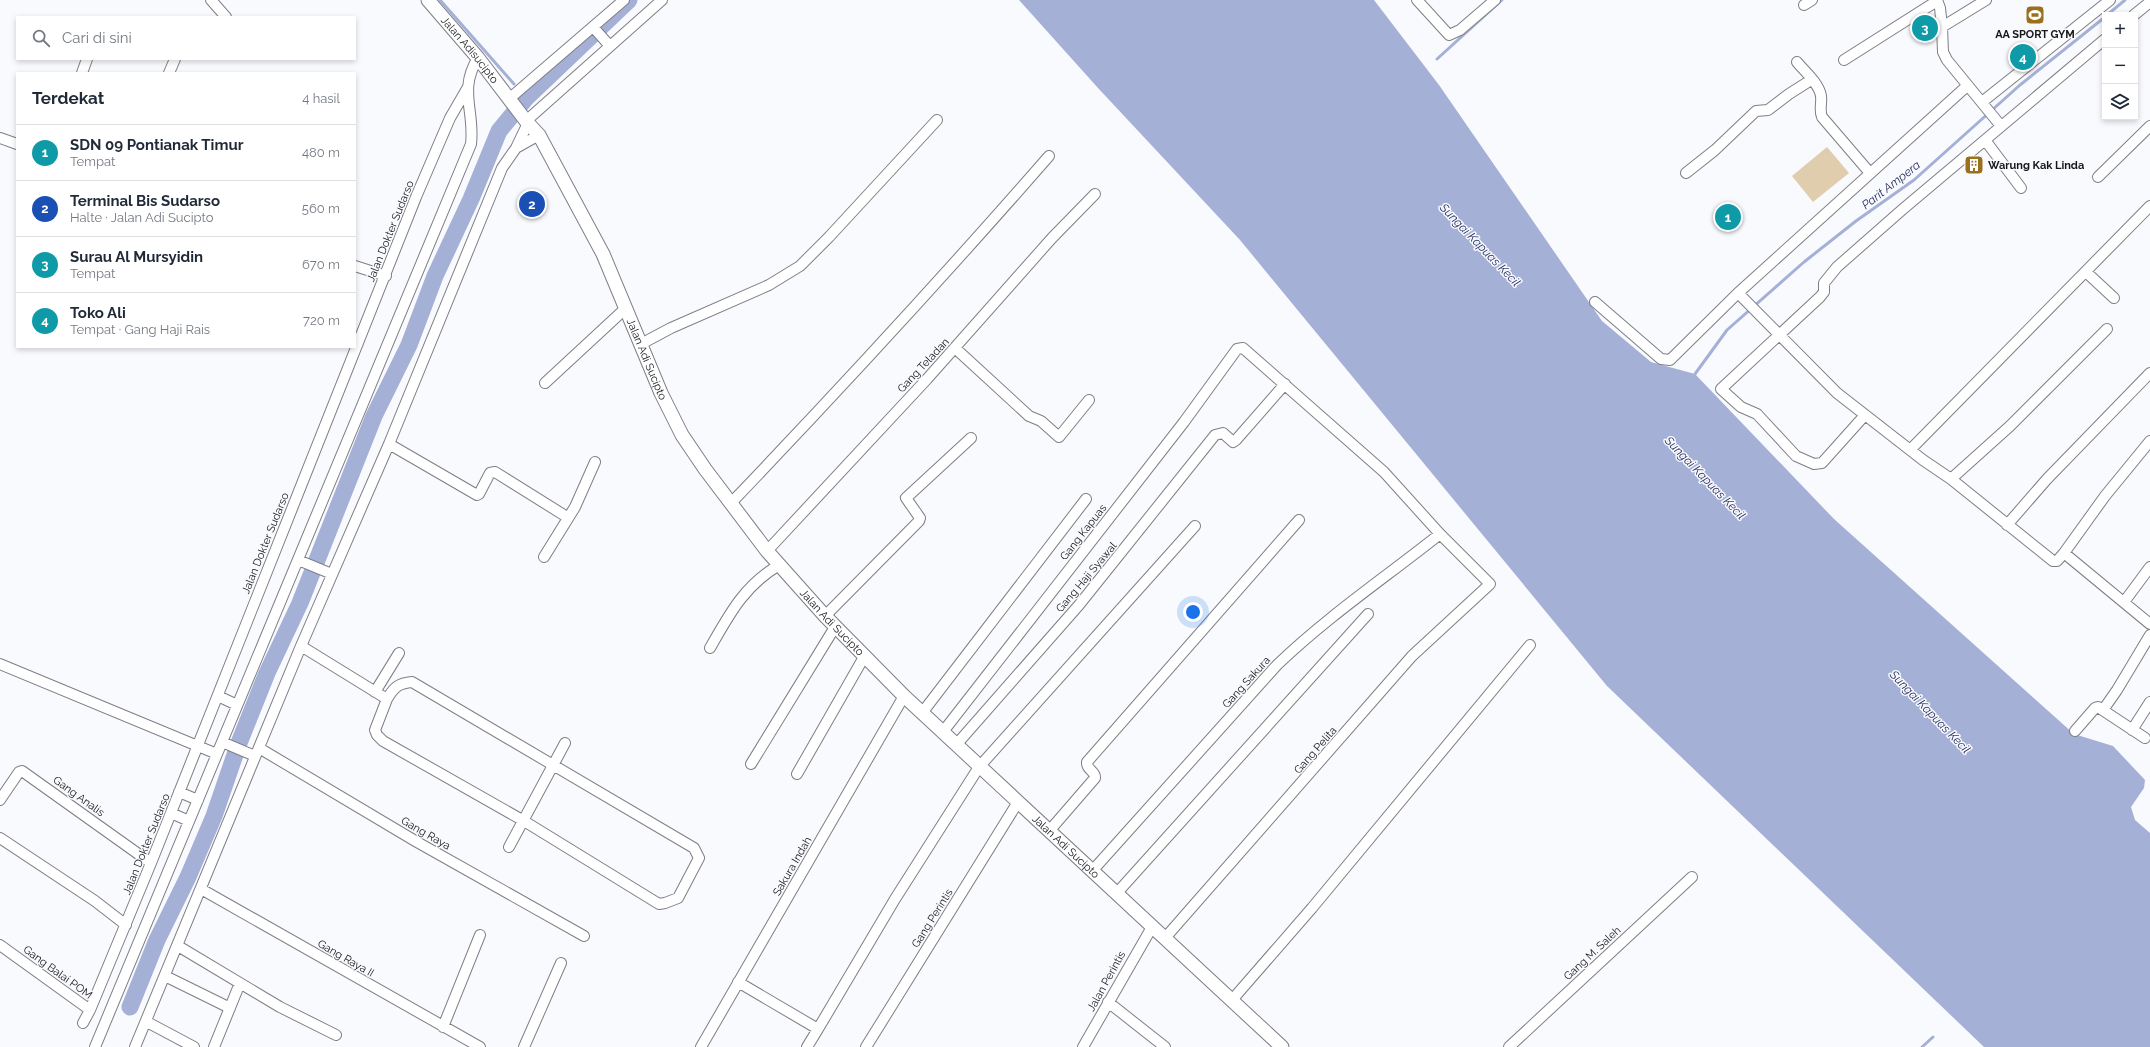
<!DOCTYPE html>
<html lang="id">
<meta charset="utf-8">
<style>
:root{--surface:#fff;--page:#f6f6f7;--text:#1f2937;--muted:#747a83;--line:#e0e1e3;--accent:#99711d}
body{margin:0;font-family:Raleway,sans-serif;background:var(--page);color:var(--text)}
.controls{position:absolute;right:12px;top:12px;display:grid;overflow:hidden;border-radius:0px;box-shadow:0 2px 6px #0003}
.controls button{width:36px;height:36px;display:grid;place-items:center;padding:0;border:0;border-bottom:1px solid var(--line);background:var(--surface);color:var(--text);font:20px sans-serif}
.you{position:absolute;left:1193px;top:612px;width:14px;height:14px;margin:-10px;border:3px solid #fff;border-radius:50%;background:#1a73e8;box-shadow:0 0 0 6px #1a73e833}
.badge{display:grid;place-items:center;width:26px;height:26px;border-radius:50%;background:var(--accent);color:#fff;font-size:13px;font-weight:700}
.pin{position:absolute;translate:-50% -50%;border:2px solid #fff;box-shadow:0 1px 4px #0006}
.list{margin:0;padding:0;list-style:none}
h2{display:flex;justify-content:space-between;align-items:center;height:52px;margin:0;padding:0 16px;font-size:17px}
h2 small{font-size:13px;font-weight:400;color:var(--muted)}
.list li{display:grid;grid-template-columns:26px 1fr auto;gap:12px;align-items:center;box-sizing:border-box;height:56px;padding:0 16px;border-top:1px solid var(--line)}
.list b{display:block;font-size:15px;white-space:nowrap}
.list p{margin:0;font-size:13px;white-space:nowrap;color:var(--muted)}
.list em{font-size:13px;font-style:normal;color:var(--muted)}
.icon{flex:none;width:22px;height:22px;fill:none;stroke:currentColor;stroke-width:2;stroke-linecap:round;stroke-linejoin:round}
.map{position:relative;flex:none;width:2150px;height:1047px;overflow:hidden}
.search{position:absolute;background:var(--surface);box-shadow:0 2px 6px #0003;left:16px;top:16px;width:340px;height:44px;display:flex;align-items:center;gap:10px;box-sizing:border-box;padding:0 14px;border-radius:0px;color:var(--muted);font-size:15px}
.panel{position:absolute;background:var(--surface);box-shadow:0 2px 6px #0003;left:16px;top:72px;width:340px;height:276px;border-radius:0px}
.map>svg:first-child{display:block}
.green{fill:#dfcdad}
.water{fill:#a5b0d7}
.lines{fill:none;stroke-linecap:round;stroke-linejoin:round}
.stream{stroke:#a5b0d7;stroke-width:3}
.river{stroke:#a5b0d7;stroke-width:17}
.minor-casing{stroke:#7d7f86;stroke-width:12}
.major-casing{stroke:#7d7f86;stroke-width:15}
.minor{stroke:#fff;stroke-width:10}
.major{stroke:#fff;stroke-width:13}
.labels{text-anchor:middle;stroke-width:3;stroke-linejoin:round;paint-order:stroke}
.poi-label{font-size:11px;font-weight:bold;fill:#161719;stroke:#f9fafe}
.street-label{font-size:11px;fill:#161719;stroke:#f9fafe}
.water-label{font-size:12px;font-style:italic;fill:#252d5e;stroke:#f9fafe}
</style>
<div class="map">
<svg width="2150" height="1047" viewBox="0 0 2150 1047">
<rect width="100%" height="100%" fill="#f9fafe"/>
<path class="green" d="M1827,147L1849,173L1813,202L1792,176Z"/>
<path class="water" d="M1019,0H1374L1439,85L1602,321L1651,362L1695,374L1834,519L2074,734L2113,746L2145,780L2144,788L2131,807L2135,820L2150,833V1047H1984L1607,686L1240,240L1098,88Z"/>
<g class="lines">
<path class="stream" d="M440,0L514,84
M2107,15L2125,0
M1437,59L1502,0
M525,96L526,98
M1695,374L1727,330L1804,262L1856,221L1914,180L2020,85L2105,17
M1922,1047L1933,1037"/>
<path class="river" d="M130,1007L157,940L188,877L214,816L239,743L267,673L300,603L374,416L409,345L435,276L471,199L499,131L526,98L629,0"/>
<defs>
<path id="minor" d="M211,0L226,17
M1417,0L1449,35L1460,30L1495,0
M1937,0L1940,8L1942,27L1986,0
M1804,5L1812,0
M2134,15L2150,2
M593,27L609,45
M1942,27L1943,52L1947,60L2001,126
M1844,60L1937,1
M1797,62C1804,71 1819,83 1821,96C1822,103 1819,110 1822,117L1870,173
M82,73L87,59
M169,73L175,59
M509,99L624,0
M1982,102L2110,0
M526,121L662,0
M0,138L17,144
M1985,140L2021,188
M516,148L539,135
M1686,173L1715,150L1756,111L1768,110L1789,94L1811,80
M2098,177L2150,126
M355,266L386,276
M2086,272L2114,298
M1738,293L1837,393L1923,460L1951,479L2053,561H2057L2064,553L2105,496L2150,441
M1595,302L1661,359L1670,360L1738,293L1967,86
M641,344L671,328L769,285L800,266L829,237L937,120
M955,348L1029,416L1041,421L1059,437L1089,400
M545,383L626,308
M1865,415L1822,463L1814,464L1796,456L1757,414L1741,407L1721,389L1820,297L1824,292V283L1837,267L1903,209L2105,39
M389,444L477,495L479,494L490,473L495,472L567,517
M1910,450L2150,206
M1951,479L2010,426L2107,329
M732,502C840,389 946,274 1049,156
M2007,525L2047,479L2150,373
M767,551L927,379L1052,238L1095,194
M2064,553L2150,624
M544,557L575,507L595,462
M298,560L332,574
M2124,602L2150,567
M825,616L919,521L920,518L906,498L971,438
M301,646L387,699C394,687 399,683 412,682L694,848L699,858L678,898L665,903L659,904L524,821L383,741L377,735L375,730L387,699
M710,648C730,613 744,586 779,565
M0,664L217,754
M375,692L399,653
M218,696L237,705
M2103,710L2117,690L2150,635
M922,713L1086,499
M2132,730L2150,702
M2075,731L2095,708L2098,707L2145,738
M942,733L1184,422L1237,349L1243,348L1384,472L1440,534L1490,584L1412,656L1165,938
M222,742L255,756
M956,745L1079,605L1215,435L1223,433L1233,442L1236,440L1285,384
M259,748L417,842L584,936
M751,764L835,627
M797,774L864,657
M179,792L198,800
M0,800L19,772L22,771L151,863
M171,813L189,821
M1050,830L1095,778C1096,771 1086,770 1087,762L1299,520
M0,838L95,901L126,925
M509,847L565,743
M1093,870L1277,665C1328,616 1386,577 1440,534
M201,889L480,1047
M1116,894L1368,614
M0,945L90,1010L83,1023
M178,946L280,1007L336,1035
M165,976L230,1008
M738,982L818,1029L895,899L979,767L1195,526
M1232,1000L1312,908L1530,645
M1108,1002L1165,1047
M90,1010L151,863L416,197L450,118L468,87
M147,1022L194,1047
M443,1027L480,935
M95,1047L471,144C475,111 458,90 478,58
M135,1047L301,646L389,444L502,168L516,148L528,123
M214,1047L240,983
M524,1047L561,963
M701,1047L904,696
M807,1047L818,1029
M866,1047L1018,802
M1083,1047L1152,927
M1509,1047L1692,877"/>
<g id="major">
<path id="s1" d="M428,0L478,58L526,121L539,135L603,254L661,393L682,435L705,469L767,551L825,616L904,696L1282,1047"/>
</g>
</defs>
<use href="#minor" class="minor-casing"/>
<use href="#major" class="major-casing"/>
<use href="#minor" class="minor"/>
<use href="#major" class="major"/>
</g>
<defs>
<symbol id="stadium-square" viewBox="-11 -11 22 22"><rect x="-9" y="-9" width="18" height="18" rx="4" fill="#99711d" stroke="#f9fafe"/><path d="M0-5a6.5 5 0 1 0 0 10a6.5 5 0 1 0 0-10ZM-3.5-1.8h7v3.6h-7Z" fill="#fff"/></symbol>
<symbol id="building-square" viewBox="-11 -11 22 22"><rect x="-9" y="-9" width="18" height="18" rx="4" fill="#99711d" stroke="#f9fafe"/><path d="M-4-6H4V6H1V3H-1V6H-4ZM-2.5-4.3h1.7v1.8h-1.7ZM.8-4.3h1.7v1.8H.8ZM-2.5-1h1.7V.8h-1.7ZM.8-1h1.7V.8H.8Z" fill="#fff"/></symbol>
</defs>
<g fill-rule="evenodd">
<use href="#stadium-square" x="2024" y="4" width="22" height="22"/>
<use href="#building-square" x="1963" y="154" width="22" height="22"/>
</g>
<g class="labels">
<g class="poi-label">
<text x="2035" y="38">AA SPORT GYM</text>
<text x="1988" y="169" text-anchor="start">Warung Kak Linda</text>
</g>
<g class="street-label">
<text dy="4" stroke="none"><textPath href="#s1" startOffset="65">Jalan Adisucipto</textPath></text>
<text transform="translate(390 231) rotate(-68)" y="4">Jalan Dokter Sudarso</text>
<text dy="4" stroke="none"><textPath href="#s1" startOffset="424">Jalan Adi Sucipto</textPath></text>
<text transform="translate(923 365) rotate(-47)" y="4">Gang Teladan</text>
<text transform="translate(1083 532) rotate(-52)" y="4">Gang Kapuas</text>
<text transform="translate(265 543) rotate(-68)" y="4">Jalan Dokter Sudarso</text>
<text transform="translate(1086 577) rotate(-50)" y="4">Gang Haji Syawal</text>
<text dy="4" stroke="none"><textPath href="#s1" startOffset="748">Jalan Adi Sucipto</textPath></text>
<text transform="translate(1246 682) rotate(-48)" y="4">Gang Sakura</text>
<text transform="translate(1315 750) rotate(-49)" y="4">Gang Pelita</text>
<text transform="translate(79 796) rotate(36)" y="4">Gang Analis</text>
<text transform="translate(426 833) rotate(30)" y="4">Gang Raya</text>
<text transform="translate(146 844) rotate(-68)" y="4">Jalan Dokter Sudarso</text>
<text dy="4" stroke="none"><textPath href="#s1" startOffset="1072">Jalan Adi Sucipto</textPath></text>
<text transform="translate(792 866) rotate(-60)" y="4">Sakura Indah</text>
<text transform="translate(932 918) rotate(-58)" y="4">Gang Perintis</text>
<text transform="translate(1592 953) rotate(-43)" y="4">Gang M. Saleh</text>
<text transform="translate(346 958) rotate(30)" y="4">Gang Raya II</text>
<text transform="translate(58 972) rotate(36)" y="4">Gang Balai POM</text>
<text transform="translate(1106 981) rotate(-61)" y="4">Jalan Perintis</text>
</g>
<g class="water-label">
<text transform="translate(1891 185) rotate(-38)" y="4">Parit Ampera</text>
<text transform="translate(1480 245) rotate(46)" y="4">Sungai Kapuas Kecil</text>
<text transform="translate(1705 478) rotate(46)" y="4">Sungai Kapuas Kecil</text>
<text transform="translate(1930 712) rotate(46)" y="4">Sungai Kapuas Kecil</text>
</g>
</g>
</svg>
<div class="controls">
<button>+</button>
<button>−</button>
<button><svg class="icon" aria-label="layers" viewBox="0 0 24 24"><path d="M12 4l9 5-9 5-9-5zM3 14l9 5 9-5"/></svg></button>
</div>
<div class="you"></div>
<div class="pin badge" style="left:1728px;top:217px;background:#0f9aa8">1</div>
<div class="pin badge" style="left:532px;top:204px;background:#1a4fb4">2</div>
<div class="pin badge" style="left:1925px;top:28px;background:#0f9aa8">3</div>
<div class="pin badge" style="left:2023px;top:57px;background:#0f9aa8">4</div>
<div class="search"><svg class="icon" aria-label="search" viewBox="0 0 24 24"><circle cx="10" cy="10" r="6"/><path d="M15 15l6 6"/></svg>Cari di sini</div>
<section class="panel">
<h2>Terdekat<small>4 hasil</small></h2>
<ul class="list">
<li><span class="badge" style="background:#0f9aa8">1</span><div><b>SDN 09 Pontianak Timur</b><p>Tempat</p></div><em>480 m</em></li>
<li><span class="badge" style="background:#1a4fb4">2</span><div><b>Terminal Bis Sudarso</b><p>Halte · Jalan Adi Sucipto</p></div><em>560 m</em></li>
<li><span class="badge" style="background:#0f9aa8">3</span><div><b>Surau Al Mursyidin</b><p>Tempat</p></div><em>670 m</em></li>
<li><span class="badge" style="background:#0f9aa8">4</span><div><b>Toko Ali</b><p>Tempat · Gang Haji Rais</p></div><em>720 m</em></li>
</ul>
</section>
</div>
